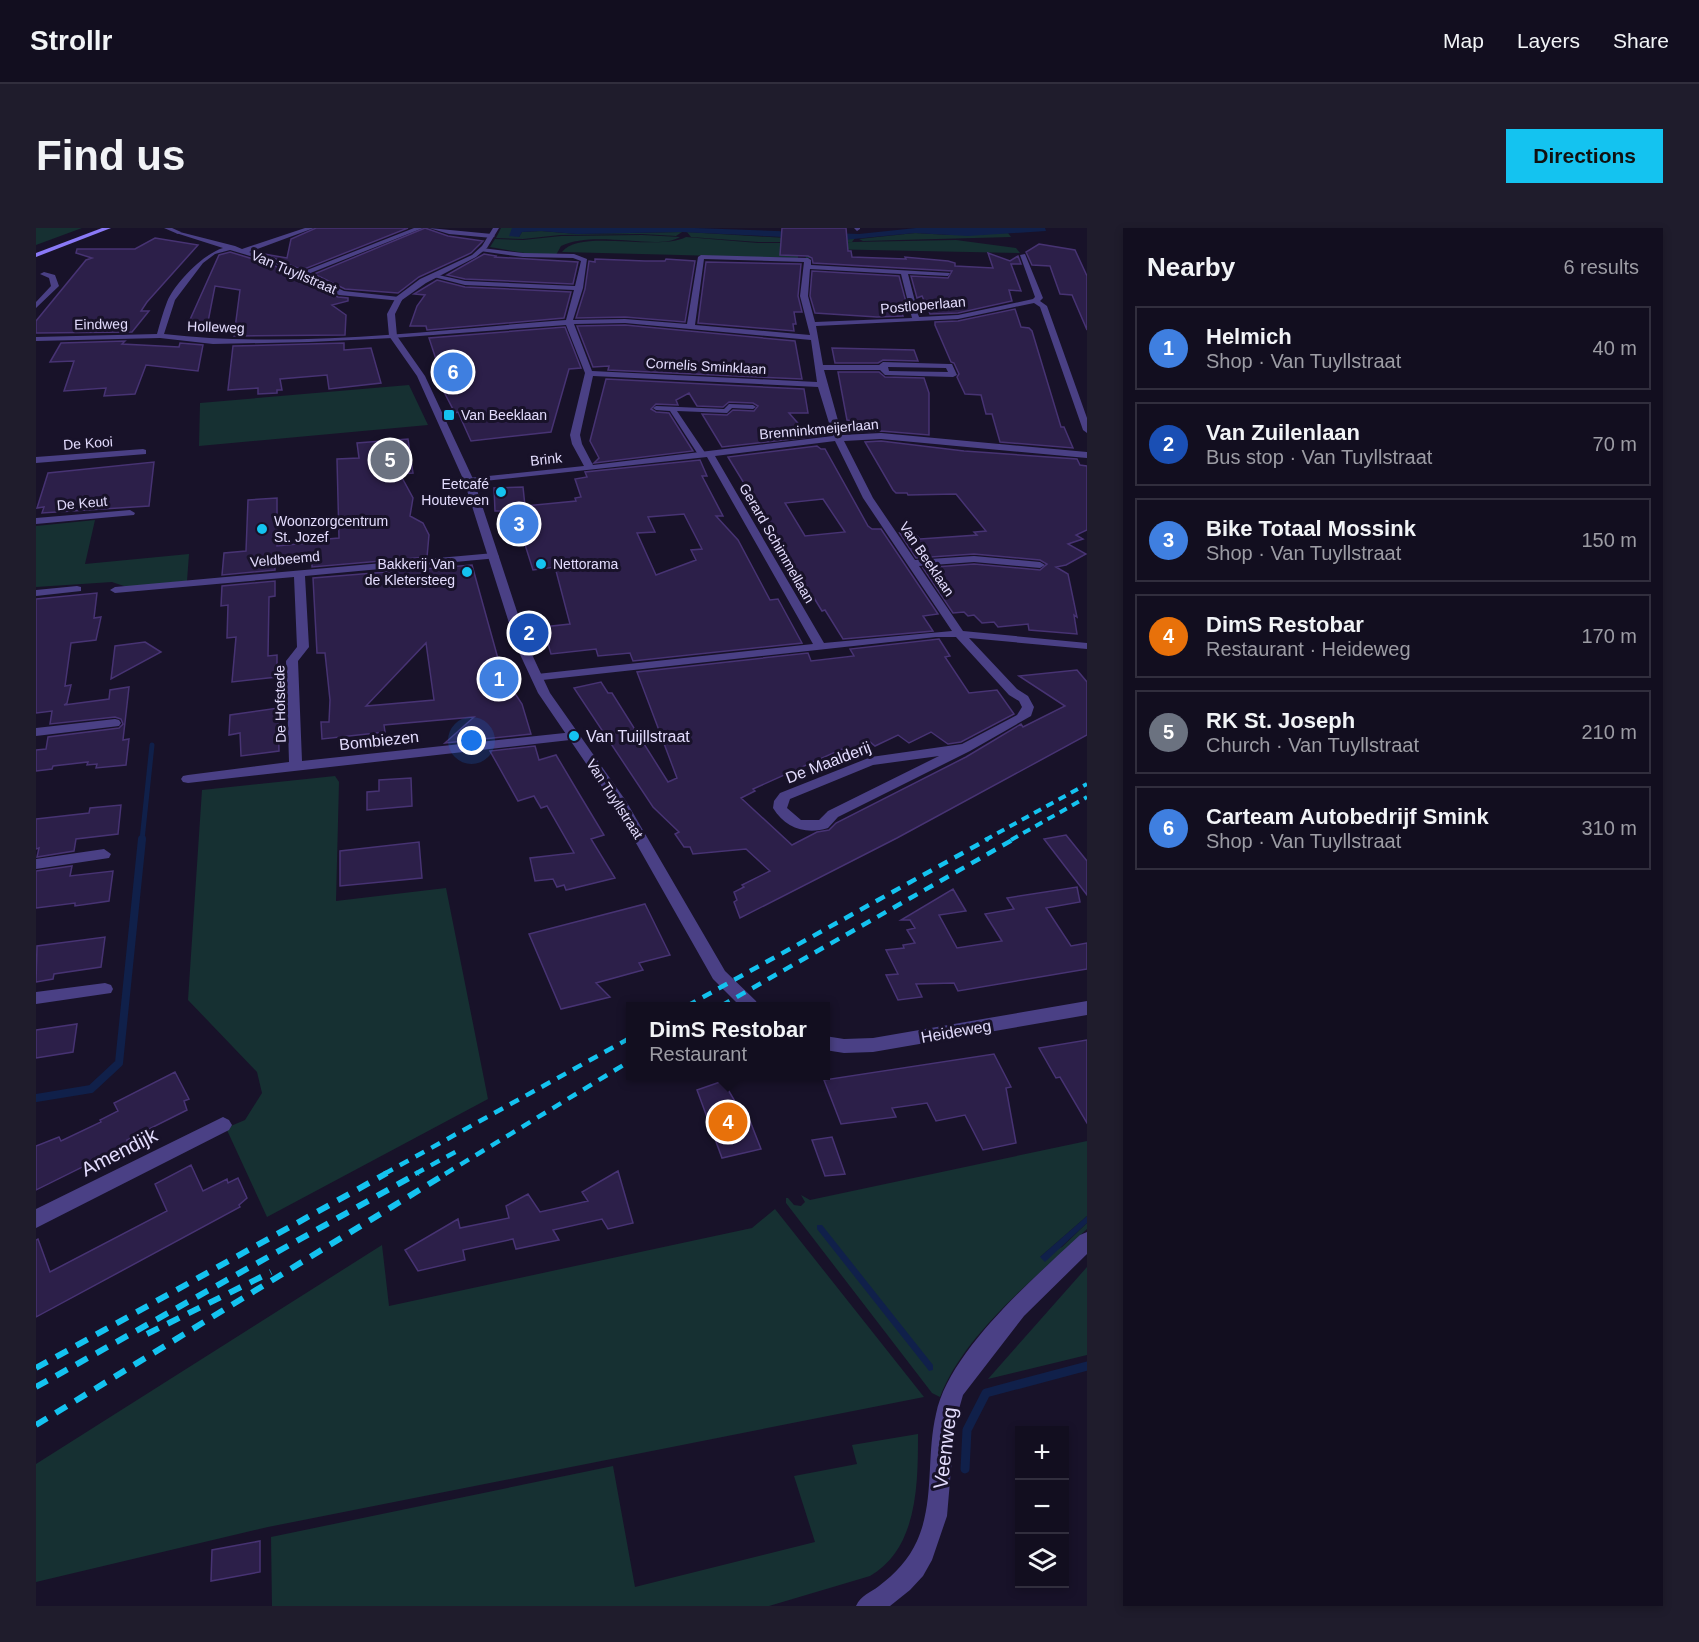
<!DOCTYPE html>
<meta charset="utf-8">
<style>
:root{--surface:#120e1f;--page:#1f1c2c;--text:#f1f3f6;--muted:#9c9ca4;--line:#312e3d;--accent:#14c3f0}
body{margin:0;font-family:Helvetica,sans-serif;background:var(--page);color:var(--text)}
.controls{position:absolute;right:18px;bottom:18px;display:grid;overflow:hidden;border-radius:0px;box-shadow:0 3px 9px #0003}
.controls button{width:54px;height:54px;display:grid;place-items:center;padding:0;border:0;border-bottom:2px solid var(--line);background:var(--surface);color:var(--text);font:30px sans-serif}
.you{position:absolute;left:436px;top:513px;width:21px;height:21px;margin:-15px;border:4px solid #fff;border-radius:50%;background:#1a73e8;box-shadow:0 0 0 9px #1a73e833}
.badge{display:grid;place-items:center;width:39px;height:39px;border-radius:50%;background:var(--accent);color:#fff;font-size:20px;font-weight:700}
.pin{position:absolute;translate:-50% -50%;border:3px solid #fff;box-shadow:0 2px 6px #0006}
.popup{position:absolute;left:590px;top:774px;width:204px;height:78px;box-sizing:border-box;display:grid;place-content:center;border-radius:0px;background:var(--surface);filter:drop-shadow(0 2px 4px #0005);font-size:20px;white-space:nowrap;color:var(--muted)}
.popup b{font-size:22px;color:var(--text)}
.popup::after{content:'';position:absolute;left:50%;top:100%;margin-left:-12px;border:12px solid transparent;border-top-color:var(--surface)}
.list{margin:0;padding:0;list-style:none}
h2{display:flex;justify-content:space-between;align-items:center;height:78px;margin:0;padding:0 24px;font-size:26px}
h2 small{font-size:20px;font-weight:400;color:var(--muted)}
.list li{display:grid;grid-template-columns:39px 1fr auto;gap:18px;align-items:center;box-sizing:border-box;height:84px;margin:0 12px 12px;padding:0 12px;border:2px solid var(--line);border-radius:0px}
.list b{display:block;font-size:22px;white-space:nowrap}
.list p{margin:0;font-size:20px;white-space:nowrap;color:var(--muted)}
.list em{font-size:20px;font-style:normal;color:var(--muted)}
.icon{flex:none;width:33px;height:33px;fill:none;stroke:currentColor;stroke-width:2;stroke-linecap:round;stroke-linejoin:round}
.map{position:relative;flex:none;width:1051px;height:1378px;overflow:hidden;border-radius:0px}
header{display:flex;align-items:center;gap:36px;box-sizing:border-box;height:84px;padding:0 30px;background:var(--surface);border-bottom:2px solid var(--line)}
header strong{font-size:28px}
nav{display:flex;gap:33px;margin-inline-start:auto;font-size:21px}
.intro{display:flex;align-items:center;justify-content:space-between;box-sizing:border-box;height:144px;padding:0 36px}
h1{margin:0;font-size:42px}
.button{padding:15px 27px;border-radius:0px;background:var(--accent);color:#111;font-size:21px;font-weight:700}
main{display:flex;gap:36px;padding:0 36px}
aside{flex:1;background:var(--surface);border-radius:0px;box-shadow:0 3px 9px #0003}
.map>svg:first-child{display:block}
.green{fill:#163032}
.water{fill:#10204a}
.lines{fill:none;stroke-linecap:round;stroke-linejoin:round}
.stream-far2{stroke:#10204a;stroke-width:5}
.stream-far1{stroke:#10204a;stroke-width:8}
.stream{stroke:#10204a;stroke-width:9}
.building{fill:#2c1f49;stroke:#473373;stroke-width:1.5;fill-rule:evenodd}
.service{fill:#4a4085;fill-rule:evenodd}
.minor{fill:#4a4085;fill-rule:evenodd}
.tertiary{fill:#4a4085;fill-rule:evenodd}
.secondary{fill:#8a79f7;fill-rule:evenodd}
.rail-far2{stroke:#14c3f0;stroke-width:4;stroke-dasharray:8 6;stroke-linecap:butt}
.rail-far1{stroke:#14c3f0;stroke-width:4.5;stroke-dasharray:10 8;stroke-linecap:butt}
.rail{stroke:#14c3f0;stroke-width:6;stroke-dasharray:13 10;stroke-linecap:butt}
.poi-dot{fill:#14c3f0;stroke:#181229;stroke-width:2}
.labels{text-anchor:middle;stroke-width:6;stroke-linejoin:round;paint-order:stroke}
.far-street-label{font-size:14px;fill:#e3dcfd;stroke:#181229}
.far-poi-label{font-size:14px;fill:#e3dcfd;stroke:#181229;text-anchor:start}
.poi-label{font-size:16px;fill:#e3dcfd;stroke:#181229;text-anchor:start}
.street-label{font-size:16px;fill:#e3dcfd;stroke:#181229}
.near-street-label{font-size:20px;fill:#e3dcfd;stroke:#181229}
</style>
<header>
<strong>Strollr</strong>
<nav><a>Map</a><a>Layers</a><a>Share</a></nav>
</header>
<div class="intro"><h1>Find us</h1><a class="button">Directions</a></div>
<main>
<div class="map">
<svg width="1051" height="1378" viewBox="0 0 1051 1378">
<rect width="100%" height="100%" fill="#181229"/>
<path class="green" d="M0,0H46L0,17Z
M465,0H476L483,9L486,4L505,3L541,6L646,4L640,8L606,6L524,7L487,11L460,10Z
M651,4L800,13L819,10L816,14H722L655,9Z
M879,5L914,7L972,5L975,9L827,13L823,11Z
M606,7L644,9C622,23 560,1 525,18L520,27L494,26L454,19L459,11L487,12L525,8Z
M650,9L722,15H763L762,30L526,24C543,0 622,24 650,9Z
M920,12L980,20L984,25L785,21L782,31L770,30L767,15Z
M373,157L392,197L163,218L164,175Z
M59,292L49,336L153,326L151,353L91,359L76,354L0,359V298Z
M299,548L303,554L300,673L410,660L452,871L231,989L190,900L209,892L226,865L221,844L152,772L166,562Z
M1051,913V988L1004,1029L1026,1019L1051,995V1001C1002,1048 928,1105 904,1169L896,1165L750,975V970H752L758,977L765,978L769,974L765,967L774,972Z
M739,981L888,1169L232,1299L0,1354V1236L346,1017L353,1078L716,1000Z
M1051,1039V1127L952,1151Z
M882,1206C882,1256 882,1320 834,1348L733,1378H236L235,1309L577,1238L599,1359L779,1314L758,1248L821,1236L816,1217Z"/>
<path class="water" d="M476,0H659L823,6L880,0H1009L1010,3L932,8L879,5L807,12L646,4L541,6L505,3L486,4L483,9L473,8Z
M1051,988V995L1009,1034L1004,1029Z
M781,997H786L897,1137V1142L893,1143L890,1139L781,1001Z"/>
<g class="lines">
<path class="stream-far2" d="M106,612L116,517"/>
<path class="stream-far1" d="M0,870L55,861L83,835L106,611"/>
<path class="stream" d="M929,1241L931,1202L950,1165L1051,1138"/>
</g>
<path class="building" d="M280,0H372L266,42L228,26L251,30L255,11Z
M389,0L412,8L447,13L435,25L383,49L362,65L309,61L278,46Z
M746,0H810L812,23H815L816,29L870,31L869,29L912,33L919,35V38L957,40L952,25L974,33L982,28L985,36H975L985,63L973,62L976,73L922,85L894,86L886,68L881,70L875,48L912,50L916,43L777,35L776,30L772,28L744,27Z
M119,10L162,17L111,74L105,83H113L96,104L0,105V93L50,32L56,30L40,25L41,21H99Z
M1003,16L1039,22L1051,48V102L1036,67L1024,66L1014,38L996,37L990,24Z
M194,24L237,37L302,69L312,70V73L296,77L310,87L309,107L198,108L204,62L179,58L170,104L153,94L183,27Z
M448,26L460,28L459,29L542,34L537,56L429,51L411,47Z
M559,31L609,33H629L630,31L659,33L649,94L589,89L540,90L549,61L553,33L559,34Z
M670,34L765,36L762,68L766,84H758L760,96H757L758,103L662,95Z
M776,43L863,48L870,74L863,77L867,88L841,89L779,85L774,68Z
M401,52L429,59L535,64L528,90L391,102L390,98H374L381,78L389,67L378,66Z
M979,81L985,99L993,100L996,103L1025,199H1028L1037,220L964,214L956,186H950L945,167L929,166L921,149L923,146L918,135L915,134L899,97V94L922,93Z
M589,97L759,113L766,151L572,142L573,138L557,139L541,98Z
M529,99L545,140L533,141L515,204L435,213L422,184L419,185L407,162H410L393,110Z
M89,113L86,116L143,119L144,115L167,117L162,143L110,137L99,166L68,168L70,160L28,163L38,133L14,134L25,115Z
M308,115V122L335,120L345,155L293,161L291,147L244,151L246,162H241V165L222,166V160L192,162L197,118Z
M796,120L878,122L882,133L847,132L842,135H799Z
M802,144H843L849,149L888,150L893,165V207L845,203L823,204L816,193L811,192Z
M570,151L768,161L772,185H753L774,209L686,219L666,186L691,187L697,182L718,183L722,178L717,175L693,174L687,179L661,178L653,165L640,172L642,177L620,176L615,181L620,184L633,185L657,223L558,235L563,230L554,213Z
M372,211L377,245L364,246L377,270L374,288L387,295L393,307L391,329L276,339V334L239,338V342L186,347L188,325L210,323L212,272L241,270V318L292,313V311L303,310L301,231L323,230L321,215Z
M845,213L928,223L1041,231L1044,237L1051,238V302L1040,307L1047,311L1032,316L1050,326L1030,337L1020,339L1032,346L1041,389L1038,387L1041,406L993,402L992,396L962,399L958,394L946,395L938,387L932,388L928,384L917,385L887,340L938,336L1004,342L1011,336L1004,332L938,326L880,330L863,304L871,314L880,307L884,311L941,307L938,304L950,303L920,266L872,267L871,265H860L857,262L829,214Z
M781,218L785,221H789L832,298L836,301H845L902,386L887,388L897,403L807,411L789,382L786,383L692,229ZM787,271L809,304L769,308L749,275Z
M664,232L671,248H666L687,288H680L702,312L734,372L742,371L766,415L597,433L594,425L562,428L560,421L515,426L507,399L534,396L519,339L497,342L486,307L475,308L467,283H459L458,260L487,259L489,278L540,273L539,270L545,269L539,251L551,249L549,244ZM648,286L666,321L655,322L660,332L620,347L601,305L619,304L612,289Z
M118,234L113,278L6,285L8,279L1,280L12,245Z
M436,337L466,445L469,444L476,461L486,476L495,506L409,515L438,489L348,497L349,504L286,511L285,494H293L294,472L289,425H281L277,350ZM390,415L398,472L330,478Z
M239,353V368L233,369L232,428L241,427V449L196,454L200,409L191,410L192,377L185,378L186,358Z
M61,365L58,390L65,389L60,412L35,415L29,458L35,457L31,475L28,477L73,471L74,462L93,459L87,512L93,511L90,537L60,540L61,536L51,537L52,534L17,538L16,541L0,543V522L10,521L12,509L83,500L87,496L85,491L79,489L14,496L16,483L0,485V371Z
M903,411L914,428L909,429L933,465L961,462L978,486L925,514L912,516L895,504L873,515L862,507L839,518L834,514L811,525L806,521L717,561L719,563L705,570L756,617L781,604L793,602L800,595L930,529L985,496L987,499L1029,478L983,448L1041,442L1051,454V507L861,610L704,690L698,674L701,672L698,664L708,659L706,657L734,643L710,621L657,626L654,619H648L639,606L643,604L617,579L538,460L565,454L572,465H576L632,554L641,550L601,444L772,425L775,433L818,428L814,421Z
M109,414L125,424L75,451L79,418Z
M242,480L243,523L205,528L204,505L193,507L194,487Z
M499,518L503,532L520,527L545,569L568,607L555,611L579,650L530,662L528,657L521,659L517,651L499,653L494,630L538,625L511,578L505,580L498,568L482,573L454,523Z
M375,550L376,578L331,582V564L343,563V552Z
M85,577L82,606L40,611L38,623L1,629L3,620L0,621V591L53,585L54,580Z
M1030,607L1051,633V667L1008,611Z
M383,614L386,650L304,658V623Z
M36,638L34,648L77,643L73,673L39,678V675L0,680V643Z
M1041,659L1044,674L1010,680L1035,718L1051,715V741L922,763L918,755L880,756L886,769L862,772L850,747L862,746L850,722L868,720L867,717L879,715L871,702L879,700L874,692H865L917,661L930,683L903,687L921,720L966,713L949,686L978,681L971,670Z
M609,676L634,727L603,735L607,742L560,755L574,769L525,781L493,706Z
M69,709L65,739L18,746L17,751L0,754L1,718Z
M41,796L37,824L0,830V802Z
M1051,812V895L1024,849L1020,850L1003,820Z
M958,826L975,859L970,860L980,915L947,922L929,887L900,893L891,875L856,880L860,889L805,896L788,852Z
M139,844L153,871L148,873L151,882L91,912L93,916L0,962V918L23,909L25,913L65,894L64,892L82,883L78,875Z
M687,853L708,889L712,888L725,921L686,930L661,862Z
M796,909L809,946L789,948L776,912Z
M155,937L167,963L191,951L192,955L202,950L211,970L203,977L204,979L0,1089V1012L2,1011L14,1044L131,983L119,956Z
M582,943L597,995L572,1001L566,991L517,1002L523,1012L480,1021L477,1011L427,1022L429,1032L382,1043L369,1022L422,991L424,1000L473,990L470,978L492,966L504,984L552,973L546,964Z
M224,1313V1344L175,1353L176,1322Z"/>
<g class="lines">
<path class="service" d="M128,0H136L145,4L142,6Z
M693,176L717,177L720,179L717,181L696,180L691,185L641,183L670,226L666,228H663L634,183L620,182L617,180L620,178L688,181Z"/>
<path class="minor" d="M269,0H278L213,24L242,33L266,44L378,0H387L272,46L308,63L363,69L366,73L303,67L238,35L194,22L179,26L167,35L139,72L128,106C260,121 398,102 530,92L538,62L429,57L394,48L398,46L429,53L539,58L545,33L537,30L487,29L444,23L446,20L487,25L538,26L551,31L547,60L537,92L589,91L651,96L662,29L665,27L772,30L775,32V37L914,45L912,48L872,46L883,89L922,87L997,71L999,69L984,27L989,26L1007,70L1004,73L1011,78L1051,190V205L1047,202L1004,79L998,75L922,91L780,98L787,137H843L847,134L913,136H916L921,147L917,149L849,147L844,142H788L806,207L845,205L1051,224V230L845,211L808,213L837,270L879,332L938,328L1004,334L1009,337L1004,340L938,334L883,338L927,403L1051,415V421L933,410L981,461L992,468L998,479L995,488L934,523L802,589L792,600C770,607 749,600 737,580L738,573L744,565L835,529L926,516L981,487L986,479L983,473L973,467L920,409H900L497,453V447L501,446L777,416L671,229L430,255L428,253L433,250L548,238L536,216L534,207L549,145L530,97L357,110L273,114L177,116L124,110L0,113V109L121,106C124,95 127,84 131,74C139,55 167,26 187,20L140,5V3L199,18L206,21ZM668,31L768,34L764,68L774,107L659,97ZM774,41L865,46L876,90L779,94L772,68ZM589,95L775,112L781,154L556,143L538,96ZM852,139L910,140L912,144L853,143ZM557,148L782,159L797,208L557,237L546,216L544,207ZM799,213L827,270L916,403L788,415L679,228ZM903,528L792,583L783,592H765L751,580L754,571L837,537Z
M393,0L456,6L459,8L456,10L413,6Z
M818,0H824V1L821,3Z
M8,44L19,47L23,58L0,80V74L15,58L13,50L4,46Z
M107,221L110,222V226L0,235V229Z
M94,282L99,285L98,287L0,296V290Z
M458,325L463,328L462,330L269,348L273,419L262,433L266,533L538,504L544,508L543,511L152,555L147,554L145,551L147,548L152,547L253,534L250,433L261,419L258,349L79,365L74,362L79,359Z
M41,358L45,359V363L0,368V362Z
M79,491L83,492L85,495L83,498L0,508V500Z
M68,621L75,626L73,630L0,641V631Z
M69,755L75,757L77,761L75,765L0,776V764Z
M187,889L193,892L196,897L193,902L0,1000V981Z
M1051,1004V1026L988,1088L927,1167L919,1195L911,1288L896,1332L887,1348L874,1362L854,1378H820C825,1367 834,1365 843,1358C859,1346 873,1331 881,1313C899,1273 890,1228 900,1186C913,1123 998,1050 1044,1007Z"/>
<path class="tertiary" d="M457,0H463L451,20L440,29L390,55L366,72L359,86L361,108L389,148L438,253L493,420L514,465L590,573L689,743L720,773L722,778H704L677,751L579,578L502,465L481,420L428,253L381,148L353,108L351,86L360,69L384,51L436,27L446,18Z
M1051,773V787L837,824L808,825L789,822V808L808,811L837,810Z"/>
<path class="secondary" d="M66,0H75L0,29V25Z"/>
<path class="rail-far2" d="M949,612L1051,556
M975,612L1051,569"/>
<path class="rail-far1" d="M651,778L952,611
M685,778L978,611
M348,946L594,810
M379,946L423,922
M409,946L594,833"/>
<path class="rail" d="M111,1106L235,1044
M0,1140L351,945
M0,1159L382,945
M0,1197L411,945"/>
</g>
<g class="poi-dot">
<rect x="407" y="181" width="12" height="12" rx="3"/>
<circle cx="465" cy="264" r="6"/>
<circle cx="226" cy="301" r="6"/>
<circle cx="505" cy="336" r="6"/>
<circle cx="431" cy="344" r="6"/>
<circle cx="538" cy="508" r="6"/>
</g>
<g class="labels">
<g class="far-street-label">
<text transform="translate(258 44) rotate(23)" y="5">Van Tuyllstraat</text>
<text transform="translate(887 77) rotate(-5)" y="5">Postloperlaan</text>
<text transform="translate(65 96) rotate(-1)" y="5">Eindweg</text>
<text transform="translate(180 99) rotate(2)" y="5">Holleweg</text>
<text transform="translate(670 138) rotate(3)" y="5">Cornelis Sminklaan</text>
<text transform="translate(783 201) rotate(-5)" y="5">Brenninkmeijerlaan</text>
<text transform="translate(52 215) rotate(-4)" y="5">De Kooi</text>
<text transform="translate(510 231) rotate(-6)" y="5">Brink</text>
<text transform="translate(46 275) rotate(-5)" y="5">De Keut</text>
<text transform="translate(741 315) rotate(60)" y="5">Gerard Schimmellaan</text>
<text transform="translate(249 331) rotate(-5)" y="5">Veldbeemd</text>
<text transform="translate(891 331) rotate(56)" y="5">Van Beeklaan</text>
<text transform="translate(244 476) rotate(-91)" y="5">De Hofstede</text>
<text transform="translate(579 571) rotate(57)" y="5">Van Tuyllstraat</text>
</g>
<g class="far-poi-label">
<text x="425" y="192">Van Beeklaan</text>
<text x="453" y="261" text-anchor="end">Eetcafé<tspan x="453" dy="16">Houteveen</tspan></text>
<text x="238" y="298">Woonzorgcentrum<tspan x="238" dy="16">St. Jozef</tspan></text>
<text x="419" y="341" text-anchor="end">Bakkerij Van<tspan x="419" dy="16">de Kletersteeg</tspan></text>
<text x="517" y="341">Nettorama</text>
</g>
<g class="poi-label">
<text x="550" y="514">Van Tuijllstraat</text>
</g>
<g class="street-label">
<text transform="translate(343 512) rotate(-6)" y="6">Bombiezen</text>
<text transform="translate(792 534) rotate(-21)" y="6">De Maalderij</text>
<text transform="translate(920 803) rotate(-10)" y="6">Heideweg</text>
</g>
<g class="near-street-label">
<text transform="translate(83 924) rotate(-27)" y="7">Amendijk</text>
<text transform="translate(909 1220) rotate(-83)" y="7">Veenweg</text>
</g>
</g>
</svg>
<div class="controls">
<button>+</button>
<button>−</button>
<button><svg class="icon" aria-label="layers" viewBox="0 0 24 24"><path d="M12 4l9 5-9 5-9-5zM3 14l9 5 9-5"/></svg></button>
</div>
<div class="you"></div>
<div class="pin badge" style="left:463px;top:451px;background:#3f7fe0">1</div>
<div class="pin badge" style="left:493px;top:405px;background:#1a4fb4">2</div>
<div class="pin badge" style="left:483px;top:296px;background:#3f7fe0">3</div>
<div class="pin badge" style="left:692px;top:894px;background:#e8710a">4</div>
<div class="popup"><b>DimS Restobar</b>Restaurant</div>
<div class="pin badge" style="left:354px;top:232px;background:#6b7280">5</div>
<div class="pin badge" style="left:417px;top:144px;background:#3f7fe0">6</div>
</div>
<aside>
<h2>Nearby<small>6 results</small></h2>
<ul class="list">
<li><span class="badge" style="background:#3f7fe0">1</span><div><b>Helmich</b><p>Shop · Van Tuyllstraat</p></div><em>40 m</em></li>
<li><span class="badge" style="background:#1a4fb4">2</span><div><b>Van Zuilenlaan</b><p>Bus stop · Van Tuyllstraat</p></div><em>70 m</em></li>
<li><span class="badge" style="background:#3f7fe0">3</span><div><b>Bike Totaal Mossink</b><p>Shop · Van Tuyllstraat</p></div><em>150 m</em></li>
<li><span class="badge" style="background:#e8710a">4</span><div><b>DimS Restobar</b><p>Restaurant · Heideweg</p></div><em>170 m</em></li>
<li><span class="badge" style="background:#6b7280">5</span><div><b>RK St. Joseph</b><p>Church · Van Tuyllstraat</p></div><em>210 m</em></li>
<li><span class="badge" style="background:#3f7fe0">6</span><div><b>Carteam Autobedrijf Smink</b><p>Shop · Van Tuyllstraat</p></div><em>310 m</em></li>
</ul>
</aside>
</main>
